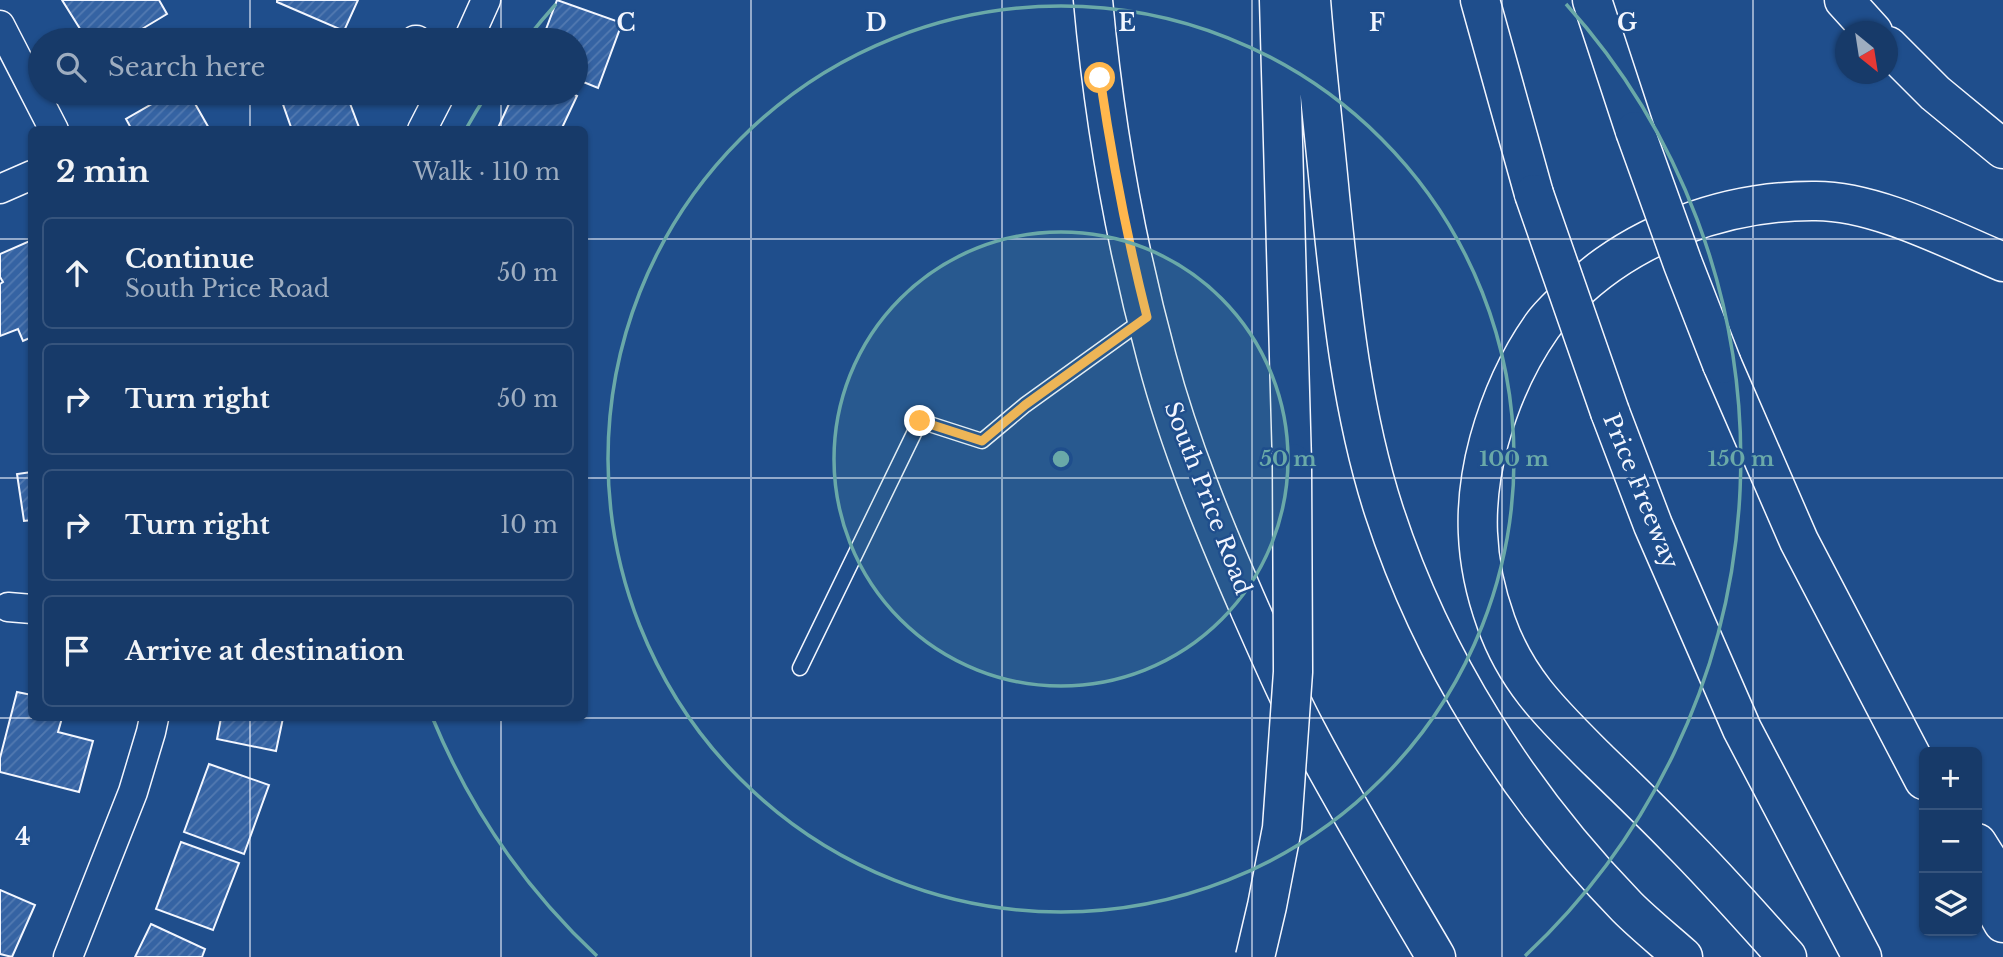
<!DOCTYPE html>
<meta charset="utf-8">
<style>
:root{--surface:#173a69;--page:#244571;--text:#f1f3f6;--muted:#9eadc0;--line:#36547d}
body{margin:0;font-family:"Libre Baskerville",serif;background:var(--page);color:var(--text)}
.controls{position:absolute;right:21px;bottom:21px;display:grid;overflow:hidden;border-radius:10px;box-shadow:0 2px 5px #0004}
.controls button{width:63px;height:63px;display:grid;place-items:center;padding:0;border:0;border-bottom:2px solid var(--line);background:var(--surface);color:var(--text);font:35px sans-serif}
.compass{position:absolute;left:1835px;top:21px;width:63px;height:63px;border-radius:50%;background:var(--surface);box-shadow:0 2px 5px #0004;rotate:150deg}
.stop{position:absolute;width:21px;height:21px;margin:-16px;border:5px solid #ffb74d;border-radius:50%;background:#fff}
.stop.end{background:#ffb74d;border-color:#fff;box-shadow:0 2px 7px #0008}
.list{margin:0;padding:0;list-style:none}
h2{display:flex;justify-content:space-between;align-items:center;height:91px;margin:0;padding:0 28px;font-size:30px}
h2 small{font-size:23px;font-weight:400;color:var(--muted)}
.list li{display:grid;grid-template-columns:46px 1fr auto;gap:21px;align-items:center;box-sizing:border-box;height:112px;margin:0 14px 14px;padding:0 14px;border:2px solid var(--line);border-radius:10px}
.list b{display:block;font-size:26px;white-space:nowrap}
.list p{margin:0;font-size:23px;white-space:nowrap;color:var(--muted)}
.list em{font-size:23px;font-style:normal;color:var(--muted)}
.icon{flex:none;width:38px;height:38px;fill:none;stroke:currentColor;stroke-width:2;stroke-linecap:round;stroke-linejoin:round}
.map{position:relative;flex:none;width:2003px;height:957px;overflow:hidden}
.search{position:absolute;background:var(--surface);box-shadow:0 2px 5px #0004;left:28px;top:28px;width:560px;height:77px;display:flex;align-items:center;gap:18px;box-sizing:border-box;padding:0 24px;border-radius:38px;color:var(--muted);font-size:26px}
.panel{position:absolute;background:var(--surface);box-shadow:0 2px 5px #0004;left:28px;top:126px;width:560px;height:595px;border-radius:10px}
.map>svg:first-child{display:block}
.building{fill:url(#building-hatch);stroke:#f2f6ff;stroke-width:2}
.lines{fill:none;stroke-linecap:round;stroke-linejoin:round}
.service-casing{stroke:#f2f6ff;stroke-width:17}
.minor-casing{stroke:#f2f6ff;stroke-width:31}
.secondary-casing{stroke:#f2f6ff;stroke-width:41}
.motorway-casing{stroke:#f2f6ff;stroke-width:41}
.service{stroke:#1f4e8c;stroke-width:14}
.minor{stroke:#1f4e8c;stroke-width:28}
.secondary{stroke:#1f4e8c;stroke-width:38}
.motorway{stroke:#1f4e8c;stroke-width:38}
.motorway-bridge-casing{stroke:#f2f6ff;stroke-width:41;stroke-linecap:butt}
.motorway-bridge{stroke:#1f4e8c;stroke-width:38}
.route{stroke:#ffb74d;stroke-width:9}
.grid{fill:none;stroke:#f2f6ff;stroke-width:2;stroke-opacity:0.55}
.ring{fill:none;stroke:#6aa9a8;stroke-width:3.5}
.labels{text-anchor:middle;stroke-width:5;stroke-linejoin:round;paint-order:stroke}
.street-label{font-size:23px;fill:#f2f6ff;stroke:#1f4e8c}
.grid-label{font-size:23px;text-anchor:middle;font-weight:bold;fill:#f2f6ff;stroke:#1f4e8c;stroke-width:5;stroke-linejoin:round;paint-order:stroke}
.centre{fill:#6aa9a8;stroke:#1f4e8c;stroke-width:3.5}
.ring-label{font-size:21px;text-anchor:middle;font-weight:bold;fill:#6aa9a8;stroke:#1f4e8c;stroke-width:5;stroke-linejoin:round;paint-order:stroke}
</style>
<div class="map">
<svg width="2003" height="957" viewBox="0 0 2003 957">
<defs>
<pattern id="building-hatch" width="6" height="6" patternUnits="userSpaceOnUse" patternTransform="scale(1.75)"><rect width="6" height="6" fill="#3563a3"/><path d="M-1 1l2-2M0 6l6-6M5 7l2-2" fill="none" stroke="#537ab1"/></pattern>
</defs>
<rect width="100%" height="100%" fill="#1f4e8c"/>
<path class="building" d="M62,0H159L167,14L137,32L143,40H87Z
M277,0H358L344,31L277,2Z
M557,0L622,23L598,88L576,79V40H542Z
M171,93H189L210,130H132L126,119Z
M279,93H346L360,130H292Z
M514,93H571L577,96L561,130H497Z
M32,240V337L23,341L18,329L0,336V284L3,282L0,277V254Z
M32,472V520L24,521L17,474Z
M17,692L32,695V718H62L58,732L93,741L79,792L0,772V758Z
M221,718H283L276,751L217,739Z
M209,764L269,785L244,854L184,832Z
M181,842L239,863L213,930L156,909Z
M0,890L35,905L12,957L0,954Z
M151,924L205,949L202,957H135Z"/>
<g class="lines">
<defs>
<path id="service" d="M800,668L920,421L982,441L1025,405L1143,320"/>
<path id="minor" d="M0,25L54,130
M415,40H417
M468,40L486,0
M422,130L441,93
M0,189L32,175
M8,607L32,609
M68,957L133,792L151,732L154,718"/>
<path id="secondary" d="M1093,0C1104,122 1125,241 1157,359C1180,446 1215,530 1251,612C1269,652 1286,693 1307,732C1347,808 1392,882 1436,957"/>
<path id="motorway" d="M1279,0L1292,463
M1311,0C1316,65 1324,131 1330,196C1341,302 1351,409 1384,511C1432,659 1519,796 1627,907C1645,925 1664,940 1683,957
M1480,0L1534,194
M1592,0L1635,131
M1844,0L1873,32
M1888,46L1935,93L2003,149
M1722,364L1799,541L1924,780
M1610,412L1653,525L1742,729L1862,957
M1977,843L2003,884
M1977,877L2003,923
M1787,957C1751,917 1716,877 1679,840C1652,812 1625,786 1597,759C1554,716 1517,682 1496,622C1474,561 1472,504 1489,441C1500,401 1518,360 1542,326C1549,316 1559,307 1568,298C1632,234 1726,200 1816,201C1876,201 1948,239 2003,262"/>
</defs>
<use href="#service" class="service-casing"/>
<use href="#minor" class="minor-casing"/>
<use href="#secondary" class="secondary-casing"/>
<use href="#motorway" class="motorway-casing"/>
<use href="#service" class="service"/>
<use href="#minor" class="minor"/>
<use href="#secondary" class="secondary"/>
<use href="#motorway" class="motorway"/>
<defs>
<path id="motorway-bridge" d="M1635,131L1683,264L1722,364
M1534,194L1610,412
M1255,957L1267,906L1282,828L1293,672L1292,463"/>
</defs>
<use href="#motorway-bridge" class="motorway-bridge-casing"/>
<use href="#motorway-bridge" class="motorway-bridge"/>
</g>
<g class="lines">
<path class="route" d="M920,421L982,441L1025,405L1147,317C1127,238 1112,159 1100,78"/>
</g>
<path class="grid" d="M250,0V40M501,0V40M751,0V957M1002,0V957M1252,0V957M1502,0V957M1753,0V957M250,93V130M501,93V130M0,239H32M584,239H2003M0,478H32M584,478H2003M0,718H2003M250,718V957M501,718V957"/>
<circle cx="1061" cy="459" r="227" fill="#6aa9a8" fill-opacity=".12"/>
<g class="ring">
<circle cx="1061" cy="459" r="227"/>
<circle cx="1061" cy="459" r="453"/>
<path d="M597 956A680 680 0 0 1 433 719M466 129A680 680 0 0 1 487 94M529 36A680 680 0 0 1 556 4M1566 4A680 680 0 0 1 1525 956"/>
</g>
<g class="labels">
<g class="street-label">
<text transform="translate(1641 491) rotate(68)" y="8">Price Freeway</text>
<text transform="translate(1208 498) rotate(69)" y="8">South Price Road</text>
</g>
</g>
<g class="grid-label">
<text x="626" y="31">C</text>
<text x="876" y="31">D</text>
<text x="1127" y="31">E</text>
<text x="1377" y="31">F</text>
<text x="1627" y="31">G</text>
<text x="23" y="845">4</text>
</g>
<circle cx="1061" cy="459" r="10" class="centre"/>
<g class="ring-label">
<text x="1288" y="466">50 m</text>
<text x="1514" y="466">100 m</text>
<text x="1741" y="466">150 m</text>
</g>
</svg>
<div class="controls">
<button>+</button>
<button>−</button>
<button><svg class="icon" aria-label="layers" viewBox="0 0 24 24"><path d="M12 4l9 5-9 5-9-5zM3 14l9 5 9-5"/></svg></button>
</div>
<svg class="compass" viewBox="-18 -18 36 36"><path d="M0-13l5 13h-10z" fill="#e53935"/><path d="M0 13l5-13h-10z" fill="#9eadc0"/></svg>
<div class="stop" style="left:1100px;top:78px"></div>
<div class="stop end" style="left:920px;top:421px"></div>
<div class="search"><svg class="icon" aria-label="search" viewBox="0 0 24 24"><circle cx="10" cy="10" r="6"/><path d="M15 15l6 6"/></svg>Search here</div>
<section class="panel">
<h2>2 min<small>Walk · 110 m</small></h2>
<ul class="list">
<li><svg class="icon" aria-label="ahead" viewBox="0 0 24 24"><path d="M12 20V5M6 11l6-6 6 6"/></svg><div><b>Continue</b><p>South Price Road</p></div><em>50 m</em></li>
<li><svg class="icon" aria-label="right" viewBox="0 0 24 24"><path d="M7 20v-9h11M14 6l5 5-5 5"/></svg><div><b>Turn right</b></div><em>50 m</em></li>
<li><svg class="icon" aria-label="right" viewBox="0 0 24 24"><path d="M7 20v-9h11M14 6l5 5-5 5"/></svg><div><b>Turn right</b></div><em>10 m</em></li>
<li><svg class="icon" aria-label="arrive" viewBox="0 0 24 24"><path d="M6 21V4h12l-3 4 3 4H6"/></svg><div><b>Arrive at destination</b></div></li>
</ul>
</section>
</div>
